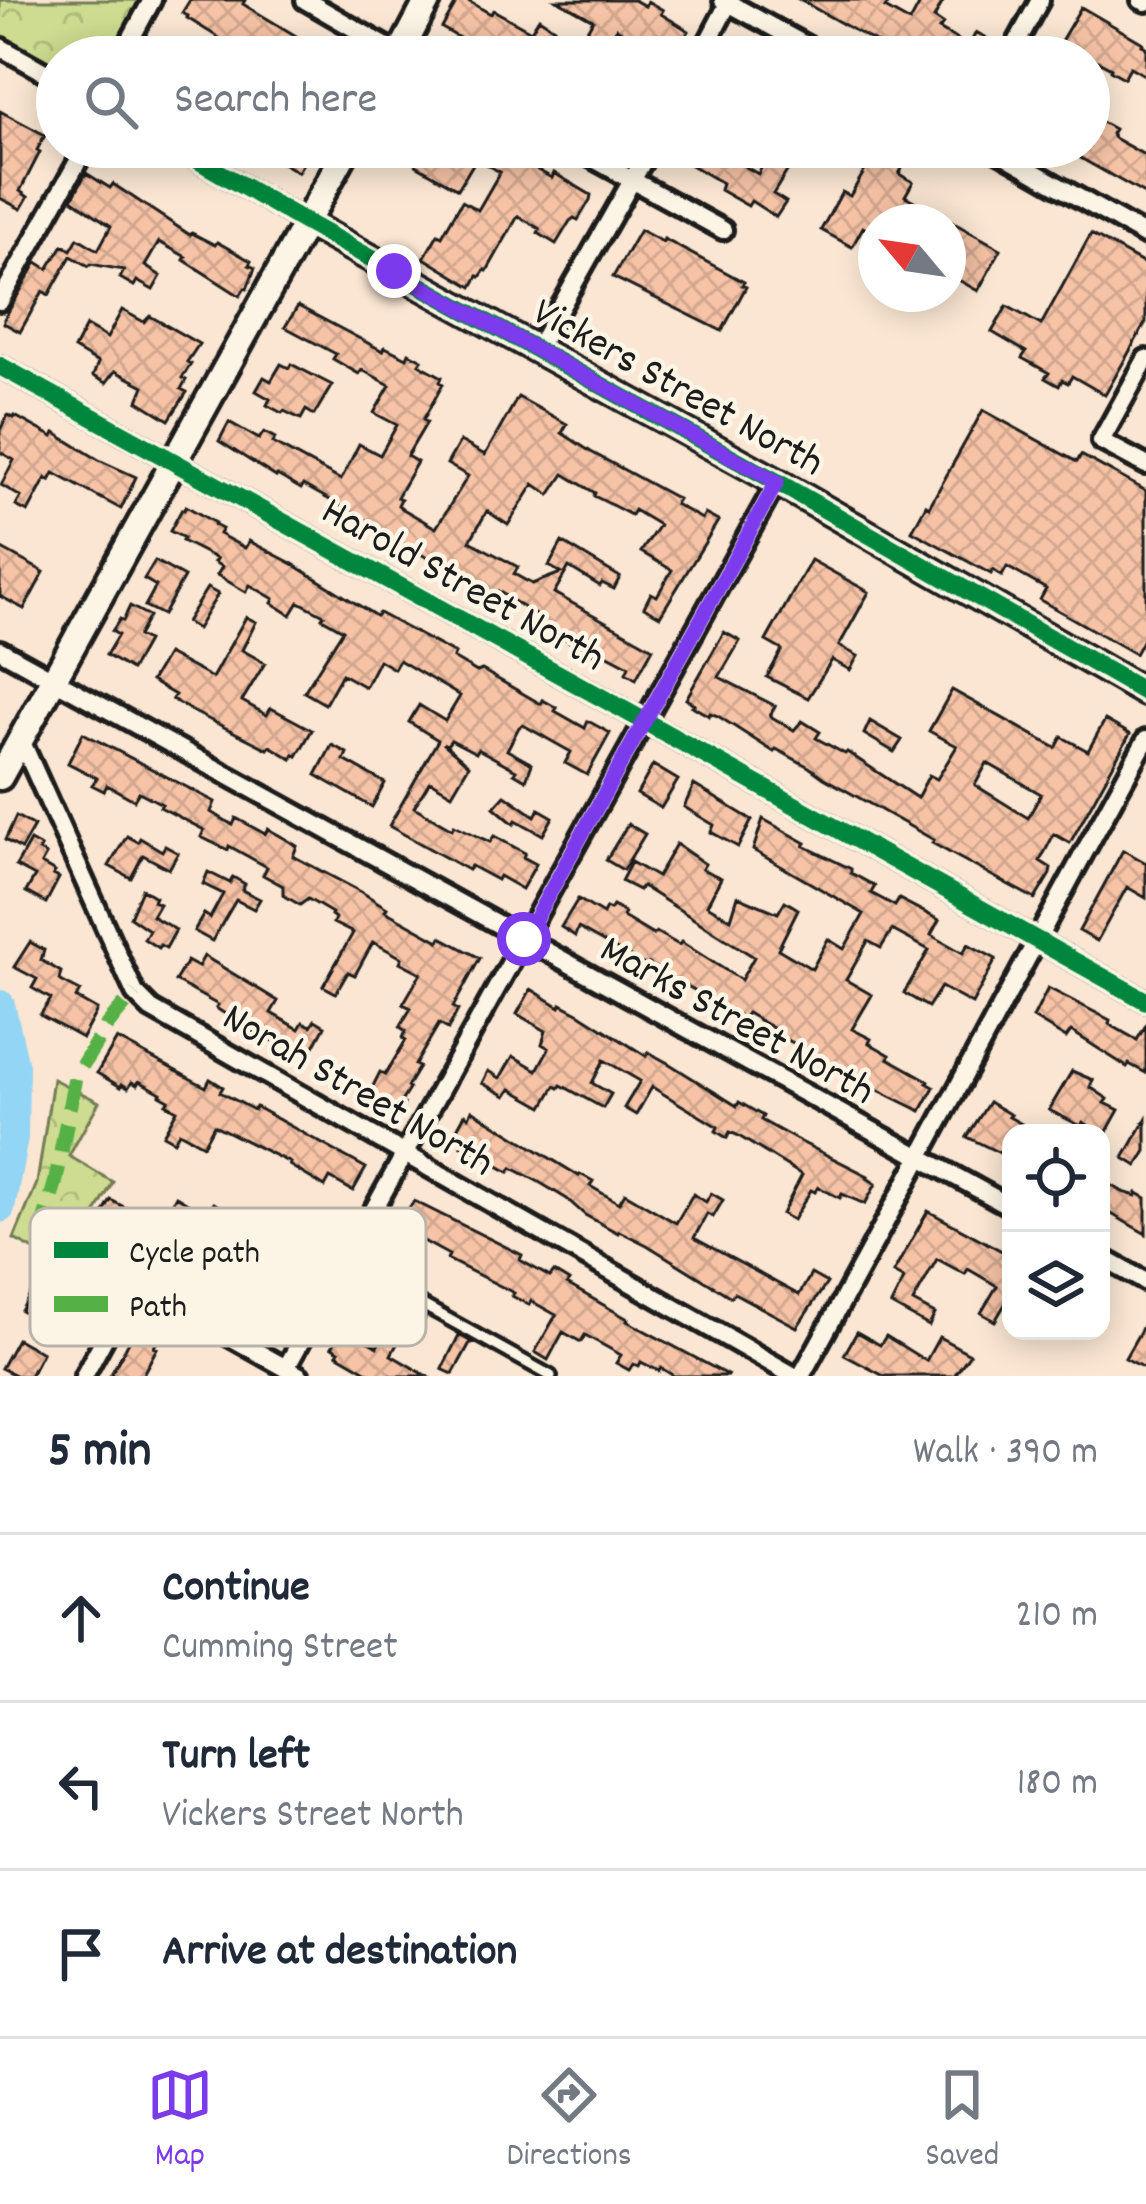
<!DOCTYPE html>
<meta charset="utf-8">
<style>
:root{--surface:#fff;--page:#f6f6f7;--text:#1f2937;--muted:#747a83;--line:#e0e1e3;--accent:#7c3aed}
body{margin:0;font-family:Dekko,sans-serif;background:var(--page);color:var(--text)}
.controls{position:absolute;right:36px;bottom:36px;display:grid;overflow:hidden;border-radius:24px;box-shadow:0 6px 30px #0003}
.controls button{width:108px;height:108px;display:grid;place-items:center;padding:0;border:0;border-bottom:3px solid var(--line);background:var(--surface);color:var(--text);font:60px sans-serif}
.compass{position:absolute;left:858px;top:204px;width:108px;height:108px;border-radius:50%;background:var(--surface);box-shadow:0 6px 30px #0003;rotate:299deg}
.stop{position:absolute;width:36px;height:36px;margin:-27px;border:9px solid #7c3aed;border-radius:50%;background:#fff}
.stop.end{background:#7c3aed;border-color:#fff;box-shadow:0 3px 12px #0008}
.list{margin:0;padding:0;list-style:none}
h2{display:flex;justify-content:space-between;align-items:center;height:156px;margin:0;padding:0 48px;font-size:51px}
h2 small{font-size:39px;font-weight:400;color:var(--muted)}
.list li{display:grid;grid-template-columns:78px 1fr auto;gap:36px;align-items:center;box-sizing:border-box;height:168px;padding:0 48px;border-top:3px solid var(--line)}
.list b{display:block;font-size:45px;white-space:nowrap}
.list p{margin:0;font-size:39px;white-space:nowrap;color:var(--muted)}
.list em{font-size:39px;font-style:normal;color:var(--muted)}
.icon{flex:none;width:66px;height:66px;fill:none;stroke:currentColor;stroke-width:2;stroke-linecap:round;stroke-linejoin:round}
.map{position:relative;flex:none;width:1146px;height:1376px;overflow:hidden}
.search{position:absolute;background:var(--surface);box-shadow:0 6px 30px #0003;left:36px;right:36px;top:36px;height:132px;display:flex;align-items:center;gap:30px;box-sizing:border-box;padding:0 42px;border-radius:66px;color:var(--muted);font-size:45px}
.sheet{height:660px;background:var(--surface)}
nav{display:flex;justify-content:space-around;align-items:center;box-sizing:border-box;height:168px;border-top:3px solid var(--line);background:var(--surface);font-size:33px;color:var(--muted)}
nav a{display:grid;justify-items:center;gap:6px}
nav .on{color:var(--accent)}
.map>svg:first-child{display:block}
.park{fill:url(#park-crowns);stroke:#747c56;stroke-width:3}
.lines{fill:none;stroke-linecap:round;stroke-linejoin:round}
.river{stroke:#92d5f4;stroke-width:30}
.building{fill:url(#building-cross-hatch);stroke:#1c1c1c;stroke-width:3;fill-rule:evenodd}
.lane-casing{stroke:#1c1c1c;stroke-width:18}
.street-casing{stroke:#1c1c1c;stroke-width:26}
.secondary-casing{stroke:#1c1c1c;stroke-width:33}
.lane{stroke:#fcf5e5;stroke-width:9}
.street{stroke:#fcf5e5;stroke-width:16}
.secondary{stroke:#fcf5e5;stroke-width:24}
.quiet{stroke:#55b145;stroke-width:15;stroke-dasharray:30 15;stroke-linecap:butt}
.cycleway-casing{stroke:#fcf5e5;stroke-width:26}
.cycleway{stroke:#00873e;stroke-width:18}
.route{stroke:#7c3aed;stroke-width:15}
.labels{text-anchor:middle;stroke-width:9;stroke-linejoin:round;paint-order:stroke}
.street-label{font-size:42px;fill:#1c1c1c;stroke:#fcf5e5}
.key{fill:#fcf5e5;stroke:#b9b4a9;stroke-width:3}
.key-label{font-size:33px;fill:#1c1c1c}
</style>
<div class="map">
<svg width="1146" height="1376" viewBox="0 0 1146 1376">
<defs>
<pattern id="park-crowns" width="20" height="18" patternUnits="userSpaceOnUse" patternTransform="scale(3)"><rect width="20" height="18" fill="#cddc90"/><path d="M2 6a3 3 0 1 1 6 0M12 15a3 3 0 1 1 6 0" fill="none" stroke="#afbc7c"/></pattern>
<pattern id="building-cross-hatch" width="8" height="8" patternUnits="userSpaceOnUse" patternTransform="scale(3)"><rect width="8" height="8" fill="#f6c3a6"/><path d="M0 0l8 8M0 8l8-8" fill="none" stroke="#d2a78e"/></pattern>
</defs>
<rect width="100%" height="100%" fill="#fae6d2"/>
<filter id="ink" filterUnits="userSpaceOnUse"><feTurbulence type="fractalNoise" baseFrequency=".00833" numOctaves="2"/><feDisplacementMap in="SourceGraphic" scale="24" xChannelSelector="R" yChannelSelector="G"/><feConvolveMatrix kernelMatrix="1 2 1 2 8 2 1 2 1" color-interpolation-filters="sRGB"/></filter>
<g filter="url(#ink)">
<path class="park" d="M0,0H142L111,57H57V68L0,38Z
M53,1079L99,1102L69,1156L113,1182L66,1267L14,1239L37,1183Z"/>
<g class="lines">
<path class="river" d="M0,1005L14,1066L13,1137L0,1208"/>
</g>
<path class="building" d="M190,0H245L243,4L331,57H284L263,45L261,50L246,42L242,49L229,44L187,18L188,16L182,13Z
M458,0H466L491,14L493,10L531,31L539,18L554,28L546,41L550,43L548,46L569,57H497L461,39L442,28Z
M557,0H634L645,6L647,1L663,10L661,14L689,31L674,57H648L653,49L616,28L607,43L586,32L593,20Z
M800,0H881L888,4L885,8L910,22L922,0H944L934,18L943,24L939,29L969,46L976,32L990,40L982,53L989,57H902Z
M1081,7L1143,43L1142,45L1146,47V76L1130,67L1124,78L1110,70L1111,68L1061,41Z
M0,111L45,135L37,150L40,152L20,191L28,197L21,209L0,198Z
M1089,115L1114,129L1111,134L1114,138L1146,156V195L1061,147H1089Z
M282,147H312L298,172L275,159Z
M434,147H496L552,178L554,173L591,195L590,200L578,220L574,218L570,221L556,244L538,233L540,229L518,216L487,271L485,270L480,277L478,276L472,287L424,258L438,234L442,236L462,201L478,210L500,172L476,159L458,189L416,165L424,152L429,155Z
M690,147H724L733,152L730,158L758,174L772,148L794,160L773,194L786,202L776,217L751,201L748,206L720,190L722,183L682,160Z
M860,147H901L911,152L899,174L913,182L905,196L1001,249L978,291L948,274V222H876V235L863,227L852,247L821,230L842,192L850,196L864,172L856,167L860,161L854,157Z
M86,173L110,188L113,184L190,235L192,233L215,245L217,242L251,261L249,265L255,268L247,289L245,288L240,296L184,260L186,257L159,242L145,266L161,276L153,290L137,281L134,286L120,278L124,270L91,264L89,266L71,256L49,295L43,291L20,332L4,323V319L37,262L48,269L63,245L71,250L78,238L98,250L111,226L72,199Z
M640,230L663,242L664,239L744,282L742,285L746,287L722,331L613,277Z
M1091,234L1146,265V322L1105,395L1072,376L1068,383L1062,380L1059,386L1045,378L1049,373L1022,358L1026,352L992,332L1007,306L1041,325Z
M298,306L383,351L385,347L407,358L409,353L422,360L419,364L442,377L440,382L443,384L423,420L427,422L407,456L417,462L397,497L401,499L398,505L403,509L436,528L468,476L447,464L460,441L485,455L518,397L567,424L562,433L591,452L678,499L675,504L702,519L705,514L718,521L660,616L644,607L651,593L657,596L672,570L641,552L659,525L634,510L631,515L606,502L594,496L595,493L564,474L550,495L534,484L508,525L487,511L470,541L518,567L514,574L532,584L561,573L549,566L562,542L620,577L614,589L602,583L600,586L569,567L554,593L653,648L636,679L626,673L629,666L595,648L592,654L579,648L541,623L543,620L498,591L495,597L457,574L459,570L435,556L431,560L386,534L384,537L371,529L373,524L303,485L301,489L277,475L276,477L219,441L229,422L259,439L264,432L275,438L273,443L341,480L359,444L380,455L397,425L374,413L390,385L362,370L359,374L333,359L336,354L285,327Z
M122,310L144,322L150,316L199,344L187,362L191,364L182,378L186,380L181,389L187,392L169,420L138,401L144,386L115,371L106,383L93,376L98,363L74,349L86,326L107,338Z
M281,364L289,368L291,364L332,385L314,415L306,410L301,419L284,411L282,413L267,405L270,399L256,391L264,377L271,381Z
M983,410L1077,462L1081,455L1146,491V644L1142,641L1135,654L1040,600L1046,589L1007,567L1002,576L993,570L991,574L912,531L926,505L929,507Z
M8,415L14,418L15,416L53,437L55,433L99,460L136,477L121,509L54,473L50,481L46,478L28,512L16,506L21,497L1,485L14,460L0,452V430Z
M186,506L215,523L214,525L222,529L219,534L245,548L249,541L293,564L376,616L379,613L455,654L453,658L477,672L482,670L541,704L543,700L557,708L555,711L585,728L588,721L610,733L587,775L565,763L571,752L523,725L519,727L507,750L532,764L526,780L514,773L516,770L478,749L476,753L451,740L447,745L443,743L469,765L452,794L430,781L414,807L452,829L454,825L490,842L494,836L525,853L523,857L536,864L522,889L499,876L497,880L471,866L468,870L389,826L438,740L409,722L419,705L445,721L460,696L399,660L394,669L379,660L365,687L342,674L325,704L304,692L343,630L322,618L324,615L299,602L291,615L272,603L274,599L250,585L246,592L217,575L222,567L214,562L217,559L182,541L184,538L170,531L182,509L184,510Z
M0,548L44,572L24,609L0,596Z
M811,560L869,592L839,646L858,656L850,670L832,660L808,698L767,677L782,650L766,641Z
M155,561L184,577L163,615L145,606L156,586L144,579Z
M207,588L218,594L197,629L186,622Z
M130,606L149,616L138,636L147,641L131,670L106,655L118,635L112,631L120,619L123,621Z
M246,617L256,622L242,650L265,663L242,701L267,715L271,708L312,730L297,756L294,754L292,759L270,746L268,749L192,711L172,699L175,695L151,681L167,654L212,678Z
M724,632L740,641L719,677L775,706L770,716L794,730L802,721L820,732L816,738L845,754L847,752L917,798L929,775L937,779L957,746L929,731L952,690L1056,748L1062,737L1088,751L1105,720L1130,734L1070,843L1054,834L1040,861L1051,868L1050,874L1035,899L952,854L932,843L934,840L824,778L809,767L776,749L774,752L718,716L710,713L709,716L692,706L694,704L686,699ZM987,763L1041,794L1028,818L975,785Z
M870,721L902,740L894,752L864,734Z
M83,733L215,802L211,812L233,825L236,818L265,834L268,829L284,838L297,846L293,856L363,893L387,908L385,911L439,941L441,937L480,958L453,1007L458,1010L448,1029L439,1024L415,1065L419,1067L407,1087L409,1089L401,1102L404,1104L397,1117L367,1098L380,1072L385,1075L406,1040L403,1038L406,1031L400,1027L411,1008L403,1004L421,973L400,962L402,958L373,942L355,975L348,972L336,993L323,986L353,933L333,923L335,918L331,915L332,913L308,899L300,905L283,895V886L263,875L267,867L229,846L228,850L201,837L204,830L160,807L162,804L139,792L134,800L107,785L104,791L92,785L97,778L68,763Z
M332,745L347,753L344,760L385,783L372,807L316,775Z
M653,765L678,780L661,808L637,794Z
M694,785L752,820L738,847L711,832L714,825L684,807Z
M505,795L535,816L539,809L553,817L543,835L516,820L514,824L494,807Z
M16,816L34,826L21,849L5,840Z
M763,819L806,843L804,846L851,869V873L875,886L871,893L895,906L899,899L939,920L931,935L963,953L968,944L996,959L972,1004L941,987L928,1007L904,993L929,950L892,930L881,948L868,941L846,980L872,995L852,1029L871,1039L869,1043L890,1055L888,1058L929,1081L927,1083L934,1087L921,1111L870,1086L869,1088L810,1051L771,1032L773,1028L747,1013L743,1018L649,964L648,967L578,928L575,936L561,927L578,899L603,914L606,908L610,910L613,906L625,913L623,917L653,935L656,932L679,945L681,942L741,980L754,957L642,886L639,890L621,881L631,862L657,877L676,844L705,864L702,869L721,878L707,905L731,919L738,896L778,913L785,901L798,909L778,949L812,969L828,939L844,949L864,914L753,850Z
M628,824L645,834L623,870L606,860Z
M127,836L138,842L140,838L162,851L165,846L178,853L169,869L143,855L131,878L109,866Z
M30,841L41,847L39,851L46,855L41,864L55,872L53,875L59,878L46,903L26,892L35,876L16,866Z
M1123,850L1146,863V898L1127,887L1097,941L1079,931Z
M208,872L230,883L233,877L245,884L242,890L260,899L254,909L236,900L212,941L194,931L204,914L210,918L223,894L203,884Z
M142,889L155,897L153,901L159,904L152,916L176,930L166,948L160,945L158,948L144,939L149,930L130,917Z
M30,942L44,950L41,960L61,972L59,980L80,991L76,998L97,1010L82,1038L40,1015L51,999L32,988L37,979L14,967Z
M204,956L278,1001L271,1013L299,1029L303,1022L311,1026L315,1020L325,1026L311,1052L289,1039L285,1045L258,1035L216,1008L218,1005L175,981L187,961L198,967Z
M1048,988L1110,1020L1109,1024L1137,1040L1146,1025V1073L1129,1064L1127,1067L1071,1031L1066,1038L1033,1018Z
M531,989L560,1007L561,1004L580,1014L646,1056L648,1052L668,1063L737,1106L739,1102L763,1116L761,1120L795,1139L868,1176L867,1178L876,1184L865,1204L842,1194L840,1198L818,1187L815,1192L811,1190L793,1220L782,1214L802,1175L737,1135L730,1132L727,1138L716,1131L718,1127L652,1087L636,1115L624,1108L640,1081L604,1060L592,1083L611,1094L603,1108L561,1085L559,1088L555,1086L543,1107L511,1089L506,1096L482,1083L488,1071L500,1078L513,1056L537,1070L549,1048L542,1044L546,1031L517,1014Z
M117,1039L206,1087L210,1079L223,1087L220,1092L254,1110L256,1107L366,1168L353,1191L330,1178L325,1187L289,1165L290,1163L214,1125L203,1145L179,1132L174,1141L163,1135L177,1110L166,1104L169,1100L160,1095L161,1093L139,1081L137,1085L132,1082L128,1088L122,1084L121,1087L97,1073Z
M1072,1071L1093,1080L1090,1087L1108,1099L1105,1103L1119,1110L1105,1135L1083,1122L1081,1126L1049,1110Z
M989,1102L1011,1115L1009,1117L1038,1133H1011V1139L1002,1154L967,1137Z
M472,1110L579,1176L580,1174L593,1181L590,1186L619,1203L625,1193L676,1223L693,1194L706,1202L711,1193L723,1200L713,1217L707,1214L694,1238L799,1295L811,1274L827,1283L797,1327L734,1293L731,1297L647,1245L619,1231L618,1233L585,1215L567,1199L539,1182L512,1168L509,1172L462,1146L465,1140L454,1134L465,1114L469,1117Z
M1146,1119V1151L1137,1166L1124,1158Z
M1101,1179L1123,1192L1136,1196L1137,1193L1146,1198V1234L1101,1208Z
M176,1196L203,1212L206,1206L210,1209L214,1203L225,1210L201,1249L227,1267L230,1261L237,1263L284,1289L277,1300L292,1308L279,1333L218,1299L221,1296L182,1273L128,1243L125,1248L94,1230L111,1200L126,1208L122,1215L155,1234Z
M414,1201L522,1255L520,1260L550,1277L554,1272L569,1281L567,1284L628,1319L627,1321L729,1376H674L661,1368L659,1371L641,1362L639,1366L633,1364L629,1370L616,1363L621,1355L585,1335L581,1342L563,1332L548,1360L535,1352L556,1315L531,1301L529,1305L512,1296L514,1293L447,1259L449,1255L396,1226Z
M928,1211L1011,1256V1294L995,1321L981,1313L997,1286L968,1269L965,1274L937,1259L913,1302L935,1314L929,1326L891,1305L904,1279L893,1273Z
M46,1267L79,1285L53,1329L21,1311Z
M401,1303L426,1317L419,1330L408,1324L391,1355L427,1376H375L337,1354L339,1351L332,1347L344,1327L377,1347Z
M1146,1321V1369L1125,1358Z
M139,1323L161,1335L154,1347L157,1348L142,1376H110Z
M857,1332L880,1345L886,1336L926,1361L939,1337L970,1354L954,1376H884L844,1355Z
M459,1335L473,1343H470L453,1374L442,1369Z
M17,1339L42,1353L30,1376H17L1,1368Z"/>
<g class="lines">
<defs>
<path id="lane" d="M345,1262L551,1376"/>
<path id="street" d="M305,0L404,57
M723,0L827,57
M1141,0L1146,2
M0,47L57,79
M121,57L152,0
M700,57L730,0
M1009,57L1040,0
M175,147L305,222
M572,147L723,230
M990,147L1146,236
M0,301L86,147
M537,349L651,147
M1146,359L1101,441L1146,465
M0,366L644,721L1146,1001
M0,650L1011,1207
M21,740L135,993L151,1009L794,1376
M87,1257L300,1376
M1101,1257L1146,1282
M286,1368L777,482
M84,1376L135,1282
M801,1376C918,1165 1029,951 1146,740"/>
<path id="secondary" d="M398,57L428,0
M305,222L777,482L1146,693
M0,777L348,147"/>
</defs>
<use href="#lane" class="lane-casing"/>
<use href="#street" class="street-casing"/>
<use href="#secondary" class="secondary-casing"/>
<use href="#lane" class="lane"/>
<use href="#street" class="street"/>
<use href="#secondary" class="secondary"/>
<path class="quiet" d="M87,1257L41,1233L56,1180L75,1077L107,1025L135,993"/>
<defs>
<path id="cycleway" d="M175,147L305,222L777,482L1146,693
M0,366L644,721L1146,1001"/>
</defs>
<use href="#cycleway" class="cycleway-casing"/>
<use href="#cycleway" class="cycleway"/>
</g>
</g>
<g class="lines" filter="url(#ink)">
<path class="route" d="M394,271L777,482L524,939"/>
</g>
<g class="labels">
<g class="street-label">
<text transform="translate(680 384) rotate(29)" y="15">Vickers Street North</text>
<text transform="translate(465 581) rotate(29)" y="15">Harold Street North</text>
<text transform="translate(739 1017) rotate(29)" y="15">Marks Street North</text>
<text transform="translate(360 1087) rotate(30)" y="15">Norah Street North</text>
</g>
</g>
<rect x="30" y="1208" width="396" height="138" rx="18" class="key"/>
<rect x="54" y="1242" width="54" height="16" fill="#00873e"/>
<rect x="54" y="1296" width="54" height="16" fill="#55b145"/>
<g class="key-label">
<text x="129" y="1262">Cycle path</text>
<text x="129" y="1316">Path</text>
</g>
</svg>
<div class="controls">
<button><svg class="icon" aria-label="locate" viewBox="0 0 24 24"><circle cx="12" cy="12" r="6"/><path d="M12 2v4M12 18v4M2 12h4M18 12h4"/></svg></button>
<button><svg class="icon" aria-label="layers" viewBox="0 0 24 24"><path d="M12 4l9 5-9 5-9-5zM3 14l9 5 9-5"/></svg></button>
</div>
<svg class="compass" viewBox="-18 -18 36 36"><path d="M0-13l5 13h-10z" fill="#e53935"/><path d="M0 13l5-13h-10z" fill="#747a83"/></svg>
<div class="stop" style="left:524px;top:939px"></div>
<div class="stop end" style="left:394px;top:271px"></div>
<div class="search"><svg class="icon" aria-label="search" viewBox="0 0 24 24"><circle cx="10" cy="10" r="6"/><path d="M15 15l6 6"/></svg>Search here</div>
</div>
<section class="sheet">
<h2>5 min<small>Walk · 390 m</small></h2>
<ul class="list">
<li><svg class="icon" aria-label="ahead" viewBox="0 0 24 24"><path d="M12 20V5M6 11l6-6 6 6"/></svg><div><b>Continue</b><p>Cumming Street</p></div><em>210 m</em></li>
<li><svg class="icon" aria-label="left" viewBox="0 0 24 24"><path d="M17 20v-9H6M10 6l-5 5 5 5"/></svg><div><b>Turn left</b><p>Vickers Street North</p></div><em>180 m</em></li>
<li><svg class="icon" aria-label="arrive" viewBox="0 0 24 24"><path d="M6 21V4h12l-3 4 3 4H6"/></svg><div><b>Arrive at destination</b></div></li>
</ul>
</section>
<nav>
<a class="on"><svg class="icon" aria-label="map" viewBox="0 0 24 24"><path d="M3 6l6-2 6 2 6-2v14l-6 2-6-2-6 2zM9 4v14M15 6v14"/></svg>Map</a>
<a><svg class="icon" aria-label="directions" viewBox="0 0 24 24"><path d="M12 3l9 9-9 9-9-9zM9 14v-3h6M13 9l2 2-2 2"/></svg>Directions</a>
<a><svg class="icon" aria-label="saved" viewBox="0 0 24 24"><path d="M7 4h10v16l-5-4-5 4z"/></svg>Saved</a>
</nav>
